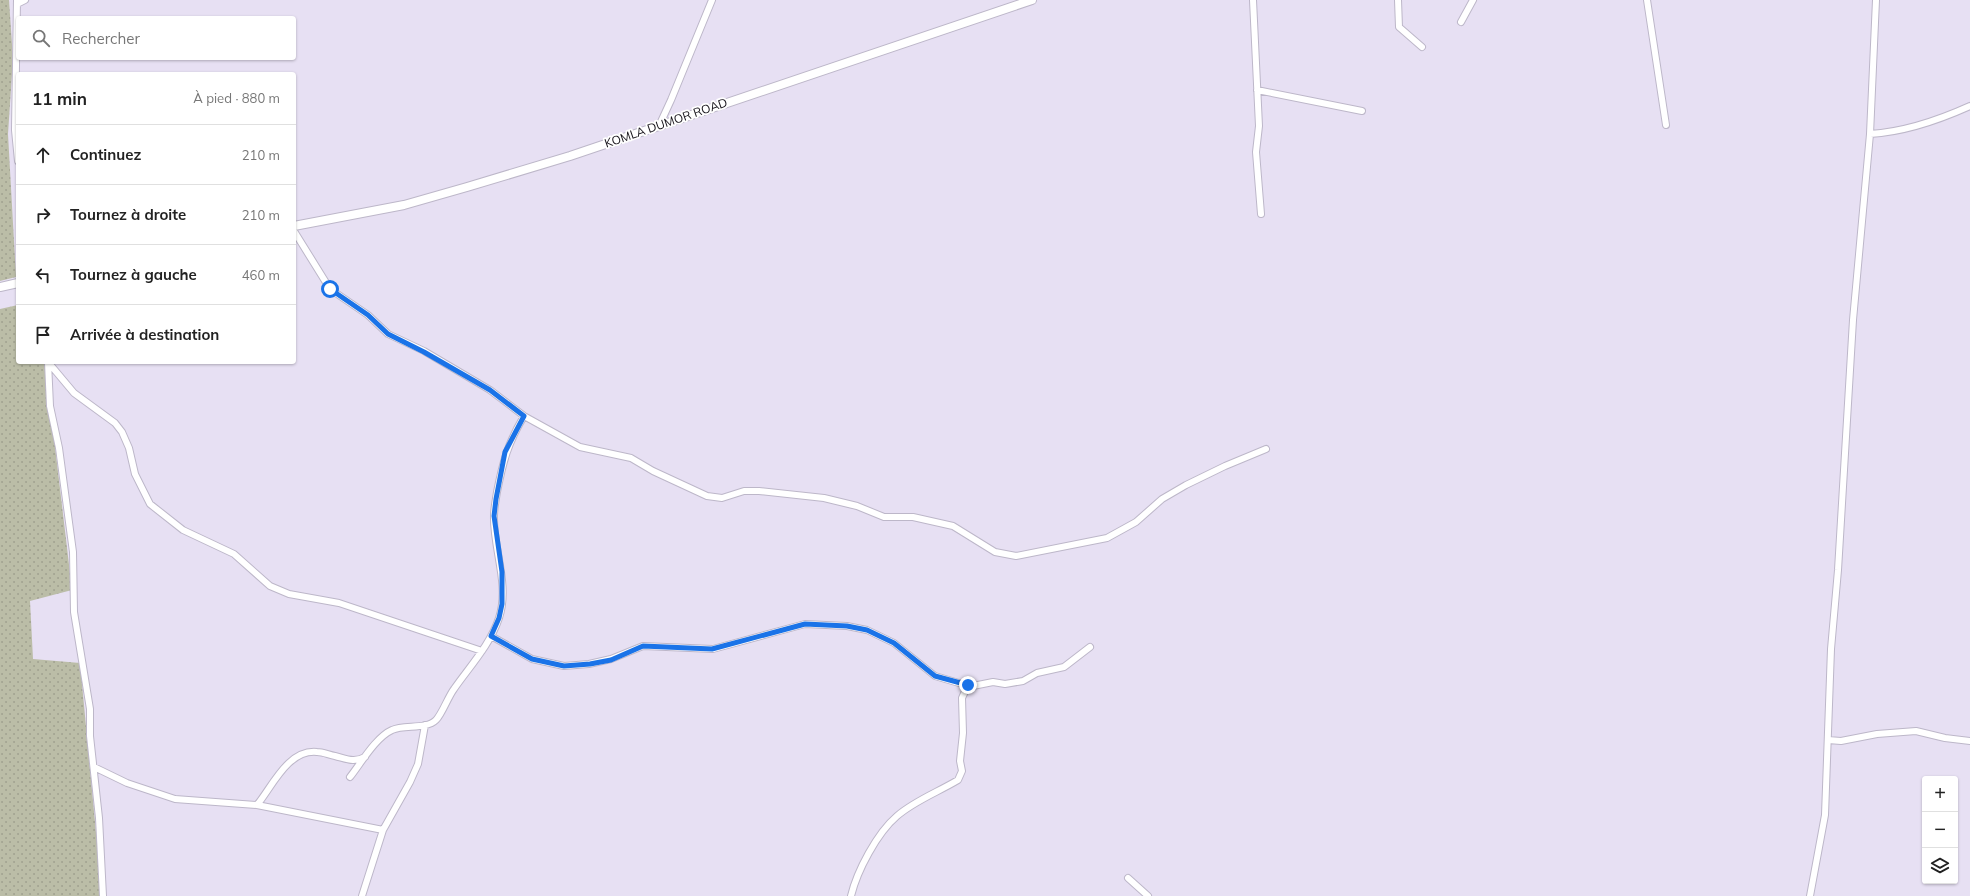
<!DOCTYPE html>
<html lang="fr">
<meta charset="utf-8">
<style>
:root{--surface:#fff;--page:#f2f2f2;--text:#222;--muted:#767676;--line:#e0e0e0}
body{margin:0;font-family:Mulish,sans-serif;background:var(--page);color:var(--text)}
.controls{position:absolute;right:12px;bottom:12px;display:grid;overflow:hidden;border-radius:4px;box-shadow:0 1px 3px #0004}
.controls button{width:36px;height:36px;display:grid;place-items:center;padding:0;border:0;border-bottom:1px solid var(--line);background:var(--surface);color:var(--text);font:20px sans-serif}
.stop{position:absolute;width:12px;height:12px;margin:-9px;border:3px solid #1a73e8;border-radius:50%;background:#fff}
.stop.end{background:#1a73e8;border-color:#fff;box-shadow:0 1px 4px #0008}
.list{margin:0;padding:0;list-style:none}
h2{display:flex;justify-content:space-between;align-items:center;height:52px;margin:0;padding:0 16px;font-size:17px}
h2 small{font-size:13px;font-weight:400;color:var(--muted)}
.list li{display:grid;grid-template-columns:26px 1fr auto;gap:12px;align-items:center;box-sizing:border-box;height:60px;padding:0 16px;border-top:1px solid var(--line)}
.list b{display:block;font-size:15px;white-space:nowrap}
.list em{font-size:13px;font-style:normal;color:var(--muted)}
.icon{flex:none;width:22px;height:22px;fill:none;stroke:currentColor;stroke-width:2;stroke-linecap:round;stroke-linejoin:round}
.map{position:relative;flex:none;width:1970px;height:896px;overflow:hidden}
.search{position:absolute;background:var(--surface);box-shadow:0 1px 3px #0004;left:16px;top:16px;width:280px;height:44px;display:flex;align-items:center;gap:10px;box-sizing:border-box;padding:0 14px;border-radius:4px;color:var(--muted);font-size:15px}
.panel{position:absolute;background:var(--surface);box-shadow:0 1px 3px #0004;left:16px;top:72px;width:280px;height:292px;border-radius:4px}
.map>svg:first-child{display:block}
.grass{fill:url(#grass-dots)}
.lines{fill:none;stroke-linecap:round;stroke-linejoin:round}
.minor-casing{stroke:#bdb7c9;stroke-width:8}
.tertiary-casing{stroke:#bdb7c9;stroke-width:10}
.minor{stroke:#fff;stroke-width:6}
.tertiary{stroke:#fff;stroke-width:8}
.route{stroke:#1a73e8;stroke-width:5}
.labels{text-anchor:middle;stroke-width:3.5;stroke-linejoin:round;paint-order:stroke}
.street-label{font-size:12px;fill:#151219;stroke:#fff}
</style>
<div class="map">
<svg width="1970" height="896" viewBox="0 0 1970 896">
<defs>
<pattern id="grass-dots" width="8" height="8" patternUnits="userSpaceOnUse"><rect width="8" height="8" fill="#bbbda7"/><path d="M2 2h.1M6 6h.1" fill="none" stroke="#a0a18f" stroke-width="1.8" stroke-linecap="round"/></pattern>
</defs>
<rect width="100%" height="100%" fill="#e7e0f3"/>
<path class="grass" d="M0,0H9L13,59L8,134L16,277L0,281Z
M18,305V362H45L72,590L30,601L33,659L80,663L102,896H0V309Z"/>
<g class="lines">
<defs>
<path id="minor" d="M17,0L15,130L18,161
M1253,0L1259,126L1256,152L1261,214
M1398,0L1399,27L1422,47
M1647,0L1666,125
M17,4L25,0
M1461,22L1473,0
M1257,90L1362,111
M659,126L671,100L712,0
M1870,134C1904,132 1939,120 1970,106
M294,231L330,289L368,315L388,334L424,351L490,390L524,416L580,447L631,458L653,471L707,496L722,498L744,491H759L824,498L857,506L884,517H913L953,526L995,552L1016,556L1107,538L1136,522L1162,499L1186,485L1225,466L1266,449
M48,362L74,393L115,423L122,432L129,448L135,474L150,504L183,530L234,554L270,586L289,594L339,603L482,651
M48,362L50,406L59,448L73,552L74,612L90,709V736L99,818L103,896
M491,636L532,659L564,666L589,664L611,659L643,646L713,649L805,624L847,626L867,630L894,643L935,676L959,683L973,686L993,682L1005,684L1023,681L1037,673L1064,667L1090,647
M1828,740L1841,741L1877,734L1916,731L1945,738L1970,741
M94,767L127,783L175,799L257,805L383,830
M350,777C361,763 376,737 392,730C404,724 426,730 436,720C442,714 448,697 454,689C470,666 490,645 499,618C510,585 493,548 494,516C494,508 496,499 497,492C503,461 508,443 524,416
M257,805C272,787 288,749 317,752C323,752 329,755 335,756C347,759 354,763 365,757
M1128,878L1148,896
M362,896L383,830L410,782L418,764L425,725
M851,896C857,871 877,833 897,816C914,801 938,792 958,780L962,771L960,761L963,733L962,698L968,685
M1810,896L1825,815L1831,649L1838,570L1853,320L1870,134L1876,0"/>
<path id="tertiary" d="M294,226L404,205L467,187L570,156L1032,0
M0,287L18,283"/>
</defs>
<use href="#minor" class="minor-casing"/>
<use href="#tertiary" class="tertiary-casing"/>
<use href="#minor" class="minor"/>
<use href="#tertiary" class="tertiary"/>
</g>
<g class="lines">
<path class="route" d="M330,289L368,315L388,334L424,352L490,390L524,416L505,452L496,499L494,516L502,572V604L499,618L491,636L532,659L564,666L590,664L611,660L643,646L712,649L805,624L847,626L867,630L894,643L935,676L968,685"/>
</g>
<g class="labels">
<g class="street-label">
<text transform="translate(666 123) rotate(-19)" y="4">KOMLA DUMOR ROAD</text>
</g>
</g>
</svg>
<div class="controls">
<button>+</button>
<button>−</button>
<button><svg class="icon" aria-label="layers" viewBox="0 0 24 24"><path d="M12 4l9 5-9 5-9-5zM3 14l9 5 9-5"/></svg></button>
</div>
<div class="stop" style="left:330px;top:289px"></div>
<div class="stop end" style="left:968px;top:685px"></div>
<div class="search"><svg class="icon" aria-label="search" viewBox="0 0 24 24"><circle cx="10" cy="10" r="6"/><path d="M15 15l6 6"/></svg>Rechercher</div>
<section class="panel">
<h2>11 min<small>À pied · 880 m</small></h2>
<ul class="list">
<li><svg class="icon" aria-label="ahead" viewBox="0 0 24 24"><path d="M12 20V5M6 11l6-6 6 6"/></svg><div><b>Continuez</b></div><em>210 m</em></li>
<li><svg class="icon" aria-label="right" viewBox="0 0 24 24"><path d="M7 20v-9h11M14 6l5 5-5 5"/></svg><div><b>Tournez à droite</b></div><em>210 m</em></li>
<li><svg class="icon" aria-label="left" viewBox="0 0 24 24"><path d="M17 20v-9H6M10 6l-5 5 5 5"/></svg><div><b>Tournez à gauche</b></div><em>460 m</em></li>
<li><svg class="icon" aria-label="arrive" viewBox="0 0 24 24"><path d="M6 21V4h12l-3 4 3 4H6"/></svg><div><b>Arrivée à destination</b></div></li>
</ul>
</section>
</div>
